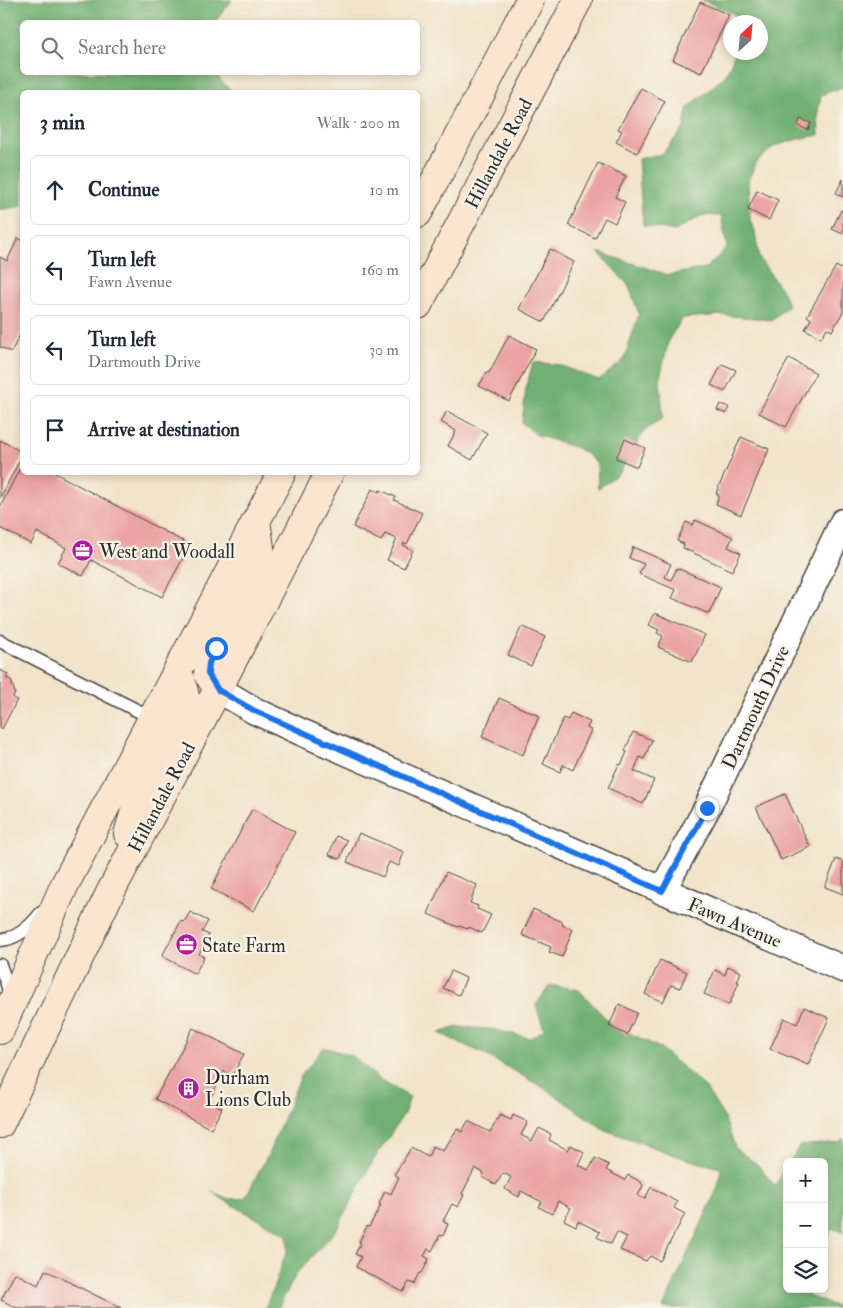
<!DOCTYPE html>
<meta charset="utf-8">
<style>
:root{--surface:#fff;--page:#f2f2f3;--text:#1f2937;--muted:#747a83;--line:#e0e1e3}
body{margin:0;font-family:"IM FELL Double Pica",serif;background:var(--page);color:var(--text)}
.controls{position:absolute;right:15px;bottom:15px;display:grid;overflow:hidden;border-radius:8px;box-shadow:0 2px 8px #0003}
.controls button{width:45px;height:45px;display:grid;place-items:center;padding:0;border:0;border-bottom:1px solid var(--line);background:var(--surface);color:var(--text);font:25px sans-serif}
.compass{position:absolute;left:723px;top:15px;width:45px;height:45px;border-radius:50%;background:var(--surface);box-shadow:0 2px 8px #0003;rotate:26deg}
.stop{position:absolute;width:15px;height:15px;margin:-11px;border:4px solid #1a73e8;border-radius:50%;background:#fff}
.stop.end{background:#1a73e8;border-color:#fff;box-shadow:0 1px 5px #0008}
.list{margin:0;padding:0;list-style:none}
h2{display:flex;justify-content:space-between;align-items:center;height:65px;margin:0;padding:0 20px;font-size:21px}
h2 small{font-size:16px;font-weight:400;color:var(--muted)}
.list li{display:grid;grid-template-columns:32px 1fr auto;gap:15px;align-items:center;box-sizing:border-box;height:70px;margin:0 10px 10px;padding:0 10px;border:1px solid var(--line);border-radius:8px}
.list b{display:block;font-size:19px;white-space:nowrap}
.list p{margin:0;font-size:16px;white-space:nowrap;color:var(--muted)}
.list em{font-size:16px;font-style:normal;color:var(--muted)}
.icon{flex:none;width:28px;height:28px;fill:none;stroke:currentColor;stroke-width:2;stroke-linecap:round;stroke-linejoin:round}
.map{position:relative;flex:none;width:843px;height:1308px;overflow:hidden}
.search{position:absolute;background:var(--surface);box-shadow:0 2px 8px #0003;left:20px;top:20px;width:400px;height:55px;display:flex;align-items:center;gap:12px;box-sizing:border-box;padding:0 18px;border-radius:8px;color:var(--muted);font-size:19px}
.panel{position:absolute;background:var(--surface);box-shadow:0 2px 8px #0003;left:20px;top:90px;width:400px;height:385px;border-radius:8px}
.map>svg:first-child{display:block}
.forest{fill:#71b072;stroke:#4e6e4e}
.building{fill:#eba4a3}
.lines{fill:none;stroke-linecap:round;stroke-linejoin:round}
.lane-casing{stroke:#494743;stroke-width:15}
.street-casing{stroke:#494743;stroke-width:29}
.secondary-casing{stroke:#494743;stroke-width:30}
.lane{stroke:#fff;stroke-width:12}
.street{stroke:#fff;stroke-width:26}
.secondary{stroke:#fbe5cf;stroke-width:28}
.route{stroke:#1a73e8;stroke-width:6}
.labels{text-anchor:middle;stroke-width:4.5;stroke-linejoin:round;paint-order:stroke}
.street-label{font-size:19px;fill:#2b2b2b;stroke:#f7f3e8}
.poi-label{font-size:19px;fill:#2b2b2b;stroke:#f7f3e8;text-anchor:start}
</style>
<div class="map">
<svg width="843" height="1308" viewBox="0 0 843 1308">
<rect width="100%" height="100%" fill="#f7f3e8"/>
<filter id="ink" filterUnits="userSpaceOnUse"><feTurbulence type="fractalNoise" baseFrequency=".02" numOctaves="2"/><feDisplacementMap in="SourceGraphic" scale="10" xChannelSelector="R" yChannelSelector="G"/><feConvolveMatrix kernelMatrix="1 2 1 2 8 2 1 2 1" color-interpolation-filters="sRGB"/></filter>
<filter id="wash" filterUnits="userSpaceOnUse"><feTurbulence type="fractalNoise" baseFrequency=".0096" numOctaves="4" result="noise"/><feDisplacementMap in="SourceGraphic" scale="20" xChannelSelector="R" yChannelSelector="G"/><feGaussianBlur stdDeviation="1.12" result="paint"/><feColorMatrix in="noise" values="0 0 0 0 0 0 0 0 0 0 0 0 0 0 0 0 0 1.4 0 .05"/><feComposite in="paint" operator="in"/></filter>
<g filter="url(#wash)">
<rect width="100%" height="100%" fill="#f2e4ca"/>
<path class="forest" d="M0,0H232L215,22H22V72L216,73L220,80L233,92H22V206L0,210Z
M702,0H733L785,5L787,0H843V87L821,95L818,112L819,135L798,139L775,146L756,162L748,181L750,220L755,232L759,258L783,292L788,306L771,320L723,315L683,318L669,339L660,378L663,418L644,431L620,472L598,489L597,464L585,453L574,447L537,435L522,423L526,388L533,362L559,365L599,380L624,360L639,314L629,286L598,252L668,275L706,268L727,247L721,216L703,215L675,231L643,225L638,159L662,154L684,128L687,109L726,75L735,53L760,52V22H739L736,15Z
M550,985L579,990L611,1024L660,1048L705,1087L724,1117L736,1149L757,1164L775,1186L787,1167V1289H809L808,1296L841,1308H663L718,1187L721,1168L686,1159L605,1130L549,1091L484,1054L439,1033L458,1027L491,1029L530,1038L544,1030L536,1005Z
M324,1047L354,1057L380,1080L410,1097L404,1114L373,1161L336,1230L297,1273L278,1308H265L273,1289L288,1248L287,1235L227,1202L211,1191L229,1199L245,1198L268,1155L301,1076Z
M843,1138V1232L831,1228L824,1245V1162H790L799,1146L839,1142Z"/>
<g id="blocks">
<path class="building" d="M700,2L729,15L701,73L673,60Z
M641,88L665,101L637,153L616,142L622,131L618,129Z
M800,119L811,123L808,130L798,126Z
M598,163L626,176L615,197L625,202L615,223L605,218L595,238L568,225Z
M843,179V197L836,193Z
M757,190L778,200L769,220L748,210Z
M841,210L843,211V234L832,229Z
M18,238L22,240V331L11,352L0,347V257L7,261Z
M550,249L574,262L544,322L519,309Z
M836,266L843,270V312L832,331L827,328L821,338L805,329L811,319L807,316Z
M509,335L536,349L509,401L479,386L487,372L489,373Z
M789,358L816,373L786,427L759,413Z
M722,364L736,370L725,392L711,385Z
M720,404L729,407L726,414L717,410Z
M447,411L487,433L472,460L448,446L456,431L441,422Z
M741,437L769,449L741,515L716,504L719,495L716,493Z
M625,439L645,448L637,467L616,458Z
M0,440L22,452V456L0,498Z
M22,464V472H53L190,545L162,597L91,560L83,576L58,563L66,548L37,532L31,544L0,528V507Z
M372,489L379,492L380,490L396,497L394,500L422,513L407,544L404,543L403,545L413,550L404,568L387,560L397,539L385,534L381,541L353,527Z
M695,520L733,537L728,547L741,553L732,571L683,548L684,544L677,541L686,522L693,525Z
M633,547L671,564L665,577L671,580L677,568L721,587L709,614L672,598L676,590L639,574L644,564L629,558Z
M655,613L705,635L692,662L658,647L663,636L657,633L659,630L649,625Z
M522,626L545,637L531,666L508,655Z
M0,670L8,674L6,678L11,680L15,693L13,698L17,700L2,729L0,728Z
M499,698L539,716L523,755L482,737Z
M571,713L590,722L587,728L591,730L573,770L563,765L560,772L543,764L563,718L568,720Z
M633,732L652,740L644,759L640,757L634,771L654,780L643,804L608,788L619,764L621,765L627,752L625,751Z
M785,794L810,847L781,860L756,807Z
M252,809L295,832L254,911L211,889Z
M359,833L404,852L399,866L389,862L383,877L347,862Z
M336,836L347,840L340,859L329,855Z
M836,859L843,862V894L825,887Z
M446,872L477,885L470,903L478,906L477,909L491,915L482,933L469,927L468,929L459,926L458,927L428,914Z
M533,909L563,922L562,925L573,929L562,957L549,952L551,947L522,935Z
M190,912L208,921L202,932L209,935L199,954L204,957L195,974L162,956L181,921L184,922Z
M660,960L687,972L680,988L671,985L663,1002L645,994Z
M728,966L741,972L737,982H739L729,1005L704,994L715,970L725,975Z
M451,971L466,978L459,995L443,988Z
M619,1004L637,1013L627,1035L609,1026Z
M804,1007L829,1018L808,1065L770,1049L784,1018L797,1024Z
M193,1028L244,1054L232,1076L224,1071L209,1101L222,1108L211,1129L155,1099Z
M500,1115L511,1120L513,1115L528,1122L521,1135L532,1141L539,1128L551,1134L549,1140L568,1150L571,1145L584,1152L578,1165L589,1170L595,1158L609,1165L606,1170L625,1180L628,1175L641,1182V1183L643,1185L638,1196L645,1199L651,1187L677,1202L674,1208L685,1214L660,1261L650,1256L646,1261L620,1250L627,1237L617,1232L611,1244L597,1237L600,1232L578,1221L576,1226L564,1220L571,1208L558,1201L552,1214L539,1207L542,1202L521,1191L519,1197L505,1189L511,1177L503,1173L496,1185L482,1177L484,1173L475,1168L462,1194L464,1195L458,1207L452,1204L443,1221L448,1224L443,1236L440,1235L432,1251L428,1249L424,1256L429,1259L422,1273H420L414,1284L409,1282L403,1292L356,1267L361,1257L355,1254L361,1243L359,1242L367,1226L369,1227L381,1205L379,1204L385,1191L391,1194L399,1177L394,1175L411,1148L428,1157L433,1146L443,1151L457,1129L462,1132L468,1121L490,1132Z
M45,1270L121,1308H17L1,1300L15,1273L38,1285Z"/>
</g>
</g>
<g filter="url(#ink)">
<use href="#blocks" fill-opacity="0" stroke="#494743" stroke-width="1"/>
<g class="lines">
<defs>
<path id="lane" d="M0,641L152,718
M0,940C17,939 31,926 41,913
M0,965L8,987L9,998"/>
<path id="street" d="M218,689L255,711L301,732L843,969
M662,891L707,808L843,522"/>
<path id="secondary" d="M418,213L530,0
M418,305L578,0
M218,689L208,674L209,663L252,579L260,548L257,527
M128,834L144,781L183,707L185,696L178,670
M0,1030L65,884L282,472
M0,1124L110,893L218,689L330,472"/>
</defs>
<use href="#lane" class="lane-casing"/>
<use href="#street" class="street-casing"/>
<use href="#secondary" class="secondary-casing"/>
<use href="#lane" class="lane"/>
<use href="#street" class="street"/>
<use href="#secondary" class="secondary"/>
</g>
</g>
<g class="lines" filter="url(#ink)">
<path class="route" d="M216,648L209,663L208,674L218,690L255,711L662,891L707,808"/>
</g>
<defs>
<symbol id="office-disc" viewBox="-11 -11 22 22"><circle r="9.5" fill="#b5179e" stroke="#f7f3e8"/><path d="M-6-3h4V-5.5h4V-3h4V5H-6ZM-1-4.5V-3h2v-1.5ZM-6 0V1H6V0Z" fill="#fff"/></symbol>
<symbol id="building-disc" viewBox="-11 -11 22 22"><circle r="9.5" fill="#b5179e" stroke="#f7f3e8"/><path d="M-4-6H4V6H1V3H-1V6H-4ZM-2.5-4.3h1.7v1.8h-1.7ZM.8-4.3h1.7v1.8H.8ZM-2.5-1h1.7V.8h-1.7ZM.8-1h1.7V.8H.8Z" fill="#fff"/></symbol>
</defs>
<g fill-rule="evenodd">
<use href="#office-disc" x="70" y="538" width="25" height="25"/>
<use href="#office-disc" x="174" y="932" width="25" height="25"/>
<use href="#building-disc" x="176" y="1076" width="25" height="25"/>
</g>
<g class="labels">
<g class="street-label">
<text transform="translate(498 153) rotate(-62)" y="7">Hillandale Road</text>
<text transform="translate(755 707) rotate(-65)" y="7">Dartmouth Drive</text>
<text transform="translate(161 797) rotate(-62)" y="7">Hillandale Road</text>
<text transform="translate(735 922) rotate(23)" y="7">Fawn Avenue</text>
</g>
<g class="poi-label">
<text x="99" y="558">West and Woodall</text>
<text x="202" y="952">State Farm</text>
<text x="205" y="1084">Durham<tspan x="205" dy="22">Lions Club</tspan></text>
</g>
</g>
</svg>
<div class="controls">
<button>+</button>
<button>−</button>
<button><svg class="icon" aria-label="layers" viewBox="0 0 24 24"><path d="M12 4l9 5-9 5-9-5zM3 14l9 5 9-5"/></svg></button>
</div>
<svg class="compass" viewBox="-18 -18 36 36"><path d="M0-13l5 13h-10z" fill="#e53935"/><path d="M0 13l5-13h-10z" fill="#747a83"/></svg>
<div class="stop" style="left:216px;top:648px"></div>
<div class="stop end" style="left:707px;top:808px"></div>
<div class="search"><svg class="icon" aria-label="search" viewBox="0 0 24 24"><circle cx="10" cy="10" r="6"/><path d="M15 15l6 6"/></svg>Search here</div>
<section class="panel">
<h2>3 min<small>Walk · 200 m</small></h2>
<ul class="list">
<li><svg class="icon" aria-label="ahead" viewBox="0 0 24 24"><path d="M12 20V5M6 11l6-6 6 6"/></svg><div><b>Continue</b></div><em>10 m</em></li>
<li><svg class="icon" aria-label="left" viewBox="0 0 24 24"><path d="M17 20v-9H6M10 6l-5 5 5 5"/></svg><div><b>Turn left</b><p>Fawn Avenue</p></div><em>160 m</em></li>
<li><svg class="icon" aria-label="left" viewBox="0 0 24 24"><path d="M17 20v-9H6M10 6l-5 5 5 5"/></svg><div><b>Turn left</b><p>Dartmouth Drive</p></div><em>30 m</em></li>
<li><svg class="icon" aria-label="arrive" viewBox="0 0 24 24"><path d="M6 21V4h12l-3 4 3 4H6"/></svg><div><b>Arrive at destination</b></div></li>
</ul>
</section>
</div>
